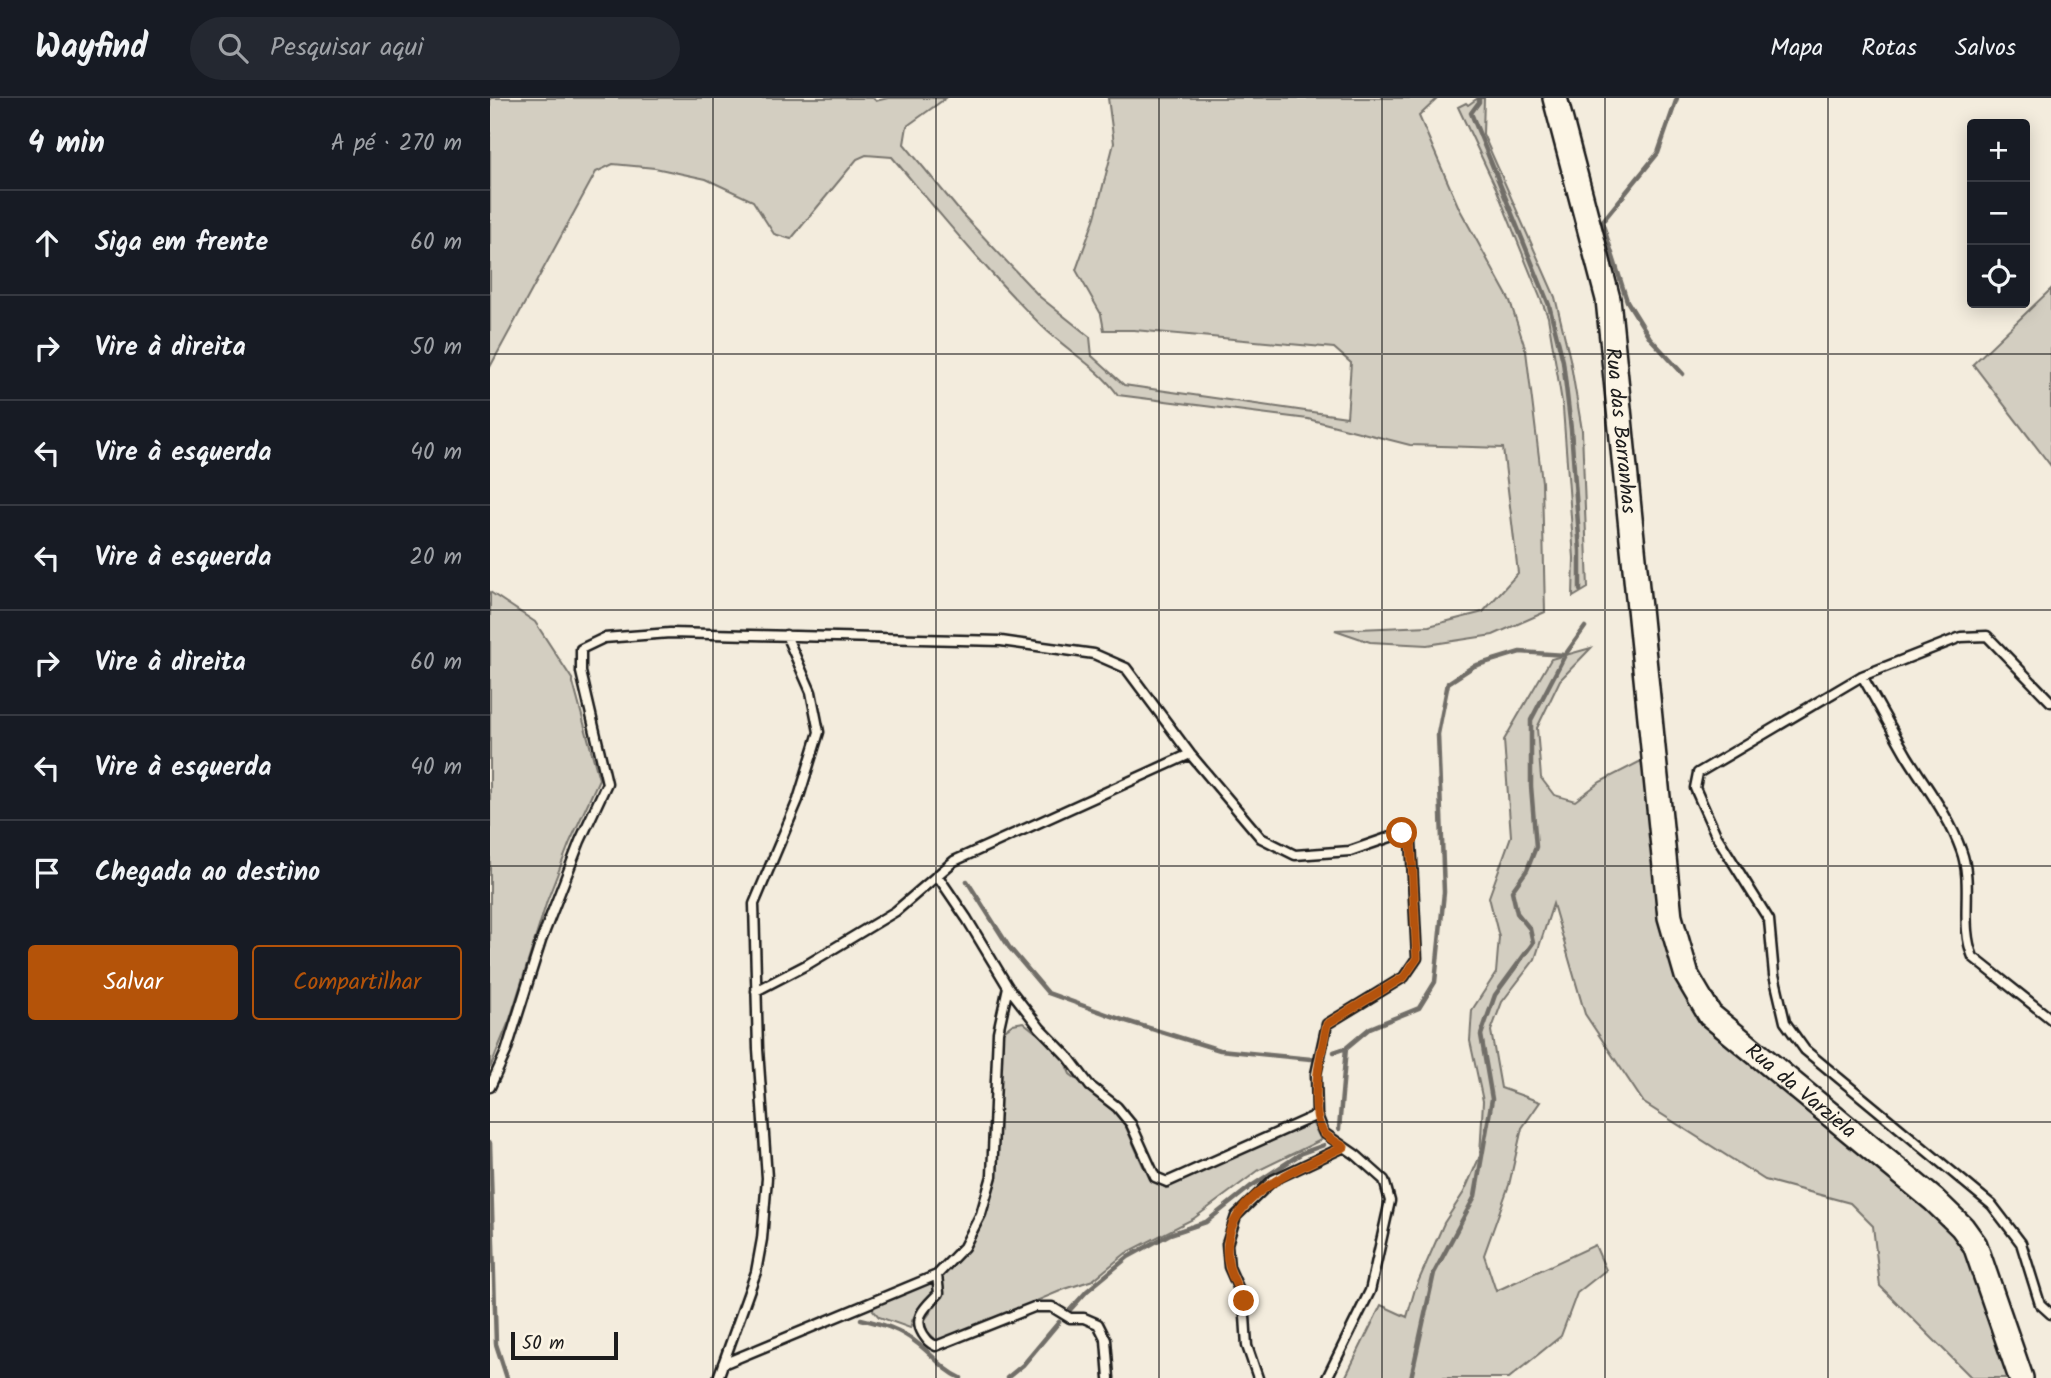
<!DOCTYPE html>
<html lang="pt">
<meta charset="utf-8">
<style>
:root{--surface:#171b24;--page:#242831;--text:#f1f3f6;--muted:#9ea1a6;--line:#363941;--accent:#b45309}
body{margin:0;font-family:Kalam,sans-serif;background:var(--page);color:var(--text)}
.controls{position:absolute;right:21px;top:21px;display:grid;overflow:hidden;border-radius:7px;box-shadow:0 4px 18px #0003}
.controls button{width:63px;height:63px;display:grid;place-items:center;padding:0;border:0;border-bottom:2px solid var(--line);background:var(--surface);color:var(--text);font:35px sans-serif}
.scale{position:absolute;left:21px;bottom:18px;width:107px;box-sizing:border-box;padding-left:7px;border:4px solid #1c1c1c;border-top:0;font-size:19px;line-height:24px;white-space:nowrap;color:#1c1c1c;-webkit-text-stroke:5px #fcf5e5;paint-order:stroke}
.stop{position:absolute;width:21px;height:21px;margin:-16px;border:5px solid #b45309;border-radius:50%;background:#fff}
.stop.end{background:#b45309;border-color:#fff;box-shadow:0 2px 7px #0008}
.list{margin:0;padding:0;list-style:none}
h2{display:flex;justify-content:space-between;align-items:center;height:91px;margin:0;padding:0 28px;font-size:30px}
h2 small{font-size:23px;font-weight:400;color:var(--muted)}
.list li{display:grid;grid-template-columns:46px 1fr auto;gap:21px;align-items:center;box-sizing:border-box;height:105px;padding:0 28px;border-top:2px solid var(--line)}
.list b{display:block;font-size:26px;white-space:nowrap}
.list em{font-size:23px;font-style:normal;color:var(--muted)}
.actions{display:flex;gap:14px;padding:21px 28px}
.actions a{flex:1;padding:16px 0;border:2px solid var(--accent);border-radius:7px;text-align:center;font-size:24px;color:var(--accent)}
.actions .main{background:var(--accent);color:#fff}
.icon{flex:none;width:38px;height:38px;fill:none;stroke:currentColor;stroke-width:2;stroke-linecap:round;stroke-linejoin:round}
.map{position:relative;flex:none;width:1561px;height:1280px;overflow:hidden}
header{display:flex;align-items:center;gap:42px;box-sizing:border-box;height:98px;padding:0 35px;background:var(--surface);border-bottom:2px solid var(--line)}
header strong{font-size:33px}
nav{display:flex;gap:38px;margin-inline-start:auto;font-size:24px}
.search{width:490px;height:63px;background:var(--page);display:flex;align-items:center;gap:18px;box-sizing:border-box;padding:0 24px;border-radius:38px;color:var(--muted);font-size:26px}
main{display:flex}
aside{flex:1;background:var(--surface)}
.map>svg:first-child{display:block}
.green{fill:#d3cec1;stroke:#78756e;stroke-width:2}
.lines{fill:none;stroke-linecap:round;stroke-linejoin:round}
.stream{stroke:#716e68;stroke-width:4.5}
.service-casing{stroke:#1c1c1c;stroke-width:13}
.secondary-casing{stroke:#1c1c1c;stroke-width:28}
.service{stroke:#fcf5e5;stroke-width:8}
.secondary{stroke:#fcf5e5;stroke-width:23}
.route{stroke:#b45309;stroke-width:9}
.grid{fill:none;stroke:#1c1c1c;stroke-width:2;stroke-opacity:0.55}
.labels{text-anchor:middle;stroke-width:7;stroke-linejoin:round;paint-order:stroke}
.street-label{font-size:21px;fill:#1c1c1c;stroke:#fcf5e5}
</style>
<header>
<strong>Wayfind</strong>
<div class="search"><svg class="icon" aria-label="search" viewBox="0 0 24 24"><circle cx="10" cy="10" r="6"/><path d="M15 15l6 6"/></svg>Pesquisar aqui</div>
<nav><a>Mapa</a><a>Rotas</a><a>Salvos</a></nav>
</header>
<main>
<aside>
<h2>4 min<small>A pé · 270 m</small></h2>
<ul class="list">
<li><svg class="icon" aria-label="ahead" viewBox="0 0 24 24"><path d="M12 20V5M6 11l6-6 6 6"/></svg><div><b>Siga em frente</b></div><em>60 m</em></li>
<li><svg class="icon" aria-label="right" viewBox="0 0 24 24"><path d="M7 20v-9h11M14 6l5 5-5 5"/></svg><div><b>Vire à direita</b></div><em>50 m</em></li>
<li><svg class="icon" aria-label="left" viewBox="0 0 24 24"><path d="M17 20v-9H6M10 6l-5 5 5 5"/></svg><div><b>Vire à esquerda</b></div><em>40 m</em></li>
<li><svg class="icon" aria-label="left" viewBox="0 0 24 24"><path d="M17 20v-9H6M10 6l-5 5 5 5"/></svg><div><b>Vire à esquerda</b></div><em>20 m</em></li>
<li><svg class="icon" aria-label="right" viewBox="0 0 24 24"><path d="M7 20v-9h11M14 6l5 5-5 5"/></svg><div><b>Vire à direita</b></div><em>60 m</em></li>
<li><svg class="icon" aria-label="left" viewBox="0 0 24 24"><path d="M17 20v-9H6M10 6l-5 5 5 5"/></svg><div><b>Vire à esquerda</b></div><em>40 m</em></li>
<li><svg class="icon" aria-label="arrive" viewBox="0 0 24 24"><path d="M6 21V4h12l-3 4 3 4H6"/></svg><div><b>Chegada ao destino</b></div></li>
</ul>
<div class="actions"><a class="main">Salvar</a><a>Compartilhar</a></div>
</aside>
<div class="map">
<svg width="1561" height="1280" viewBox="0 0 1561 1280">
<rect width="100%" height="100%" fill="#f3ecdd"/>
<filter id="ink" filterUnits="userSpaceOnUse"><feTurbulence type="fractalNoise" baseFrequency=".0143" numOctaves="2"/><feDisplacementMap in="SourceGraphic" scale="14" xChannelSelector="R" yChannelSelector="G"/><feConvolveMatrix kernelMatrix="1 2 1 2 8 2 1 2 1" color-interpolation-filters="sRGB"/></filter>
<g filter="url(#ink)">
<path class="green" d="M0,0H383L386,3L398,0H456L417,28L414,46L472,116L550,199L600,239L602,258L634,287L857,319L861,265L844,250L644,232H614L611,216L586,172L605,119L624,45L618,0H948L929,18L969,110L1020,203L1036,253L1052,384L1055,514L1003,537L937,547L880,544L845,532L939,528L993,514L1028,475L1013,350L920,347L818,321L628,297C608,269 576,252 552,228C498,175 451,117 402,59L376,57L367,61L301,141L284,136L263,103L216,81L165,70L123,66L106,74L0,269Z
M988,0H994L993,36L1065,199L1080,261L1092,332L1098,490L1083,499L1084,460L1073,310L1058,219L1006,90L968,9L976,5L978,7Z
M1561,191V368L1483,266Z
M0,494L45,524L82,581L109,681L80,744L57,803L20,921L0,970Z
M1101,550L1070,582L1047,630L1051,680L1064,697L1085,703L1110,684L1153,662L1188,876L1436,1104L1478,1155L1523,1280H1482L1390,1188L1383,1128L1360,1105L1275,1082L1154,1005L1095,916L1063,806L1045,861L1012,904L1001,933L1011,990L1050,1004L1032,1030L1019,1087L994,1157L1006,1193L1105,1147L1116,1172L1087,1195L1071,1238L1019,1280H855L891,1207L917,1219L925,1191L954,1125L974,1094L990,1058L993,1003L980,943L982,912L1006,875L1009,839L999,799L1021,738L1014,642L1061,561Z
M533,924L571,955L580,976L615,1003L632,1020L654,1070L662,1080L676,1090L712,1071L822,1024L831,1042L769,1072L703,1121L636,1155L603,1182L575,1191L448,1244L437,1233L434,1223L453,1197L450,1179L473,1154L504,1077L509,1028L508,959L512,934L523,926Z
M442,1183L445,1188C443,1204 424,1208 420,1230L389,1219L383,1212L385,1207Z"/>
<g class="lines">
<path class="stream" d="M989,0V4L981,15L1059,207L1073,263L1081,331L1090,453V492
M1187,0L1168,55L1112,124L1137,203L1160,240L1193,276
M477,783L519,849L558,895L633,922L730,952L821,961
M844,954L856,950
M849,1031L856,950L880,930L929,910L945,884L954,794L948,636L958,585L984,568L1030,554L1075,557
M0,1045L6,1246L17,1280
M579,1213L597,1193L638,1159L680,1136L716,1124L760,1089L812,1055L834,1047
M371,1221C392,1226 410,1231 427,1245C443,1257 453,1272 471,1280
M517,1280L533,1267L569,1224
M921,1280L944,1175L985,1098L1002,1001L991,937L1005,897L1043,845L1040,831L1027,815L1022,793L1037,772L1046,749L1041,688V622L1075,557L1095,529"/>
<defs>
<path id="service" d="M1372,578C1387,604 1402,632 1417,658C1436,689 1459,718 1471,752C1484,786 1469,826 1483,859L1561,921
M1561,604L1497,538L1471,539L1372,578L1208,675L1205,690L1226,737L1279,822L1284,877L1295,924L1315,952L1502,1107L1531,1145L1550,1206L1561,1216
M447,777L477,821L518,889L550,930L579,960L600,988L627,1009L641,1026L665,1079L677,1084L827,1017
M266,893L318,866L406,813L464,763L700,656
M0,989L16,954L51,843L90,743L117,685L91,574V551L114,540L180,535L511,543L604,556L636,570L700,656L771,740L805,757L860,753L912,735L921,743L927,860L914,879L837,926L826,976L827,1017L834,1035L866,1057L894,1082L900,1103L880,1193L837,1280
M447,1177L449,1195C437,1208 422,1218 433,1236C437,1242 439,1245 446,1248L544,1209H562L580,1220H594L608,1226L616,1242L619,1280
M233,1266L447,1177L474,1149L491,1116L502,1078L508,934L518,889
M228,1280L266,1174L272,1141L277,1080L268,951L264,806L308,702L329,634L321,594L296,537
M768,1280L757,1248L754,1203L739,1169L737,1146L746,1118L783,1082L854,1049"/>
<g id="secondary">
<path id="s1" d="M1065,0L1118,201L1180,819L1197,878L1220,917L1444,1102L1472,1129L1485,1147L1531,1280"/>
</g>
</defs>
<use href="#service" class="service-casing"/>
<use href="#secondary" class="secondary-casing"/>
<use href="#service" class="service"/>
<use href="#secondary" class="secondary"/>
</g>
</g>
<g class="lines" filter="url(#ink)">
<path class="route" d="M754,1203C749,1192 742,1180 739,1168C724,1100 806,1072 854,1049C848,1045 840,1041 835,1036C816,1015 832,951 837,926L914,879L927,860L921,743L912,735"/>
</g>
<path class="grid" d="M223,0V1280M446,0V1280M669,0V1280M892,0V1280M1115,0V1280M1338,0V1280M0,256H1561M0,512H1561M0,768H1561M0,1024H1561"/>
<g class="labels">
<g class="street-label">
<text dy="7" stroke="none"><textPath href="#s1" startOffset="340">Rua das Barranhas</textPath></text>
<text dy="7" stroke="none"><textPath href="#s1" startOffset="1054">Rua da Varziela</textPath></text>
</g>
</g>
</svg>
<div class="controls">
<button>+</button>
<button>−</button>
<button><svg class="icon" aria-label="locate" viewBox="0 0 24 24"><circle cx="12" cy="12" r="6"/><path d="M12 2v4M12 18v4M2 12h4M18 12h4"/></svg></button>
</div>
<div class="scale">50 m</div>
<div class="stop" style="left:912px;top:735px"></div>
<div class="stop end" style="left:754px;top:1203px"></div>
</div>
</main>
